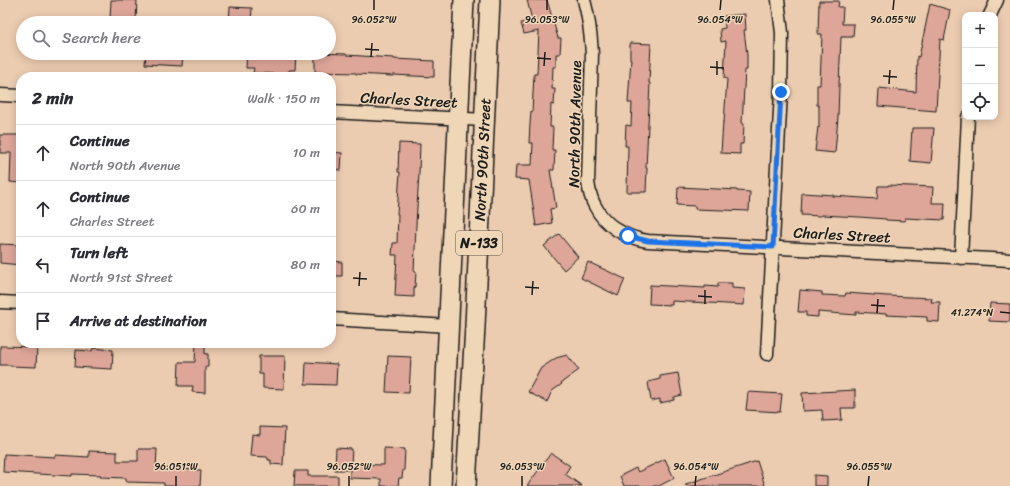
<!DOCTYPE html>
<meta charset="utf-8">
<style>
:root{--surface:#fff;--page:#f7f7f7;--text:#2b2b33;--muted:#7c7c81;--line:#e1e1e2}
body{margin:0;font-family:Sriracha,sans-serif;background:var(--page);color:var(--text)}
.controls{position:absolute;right:12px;top:12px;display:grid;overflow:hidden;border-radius:8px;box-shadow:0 2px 10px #0003}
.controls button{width:36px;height:36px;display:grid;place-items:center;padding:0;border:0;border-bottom:1px solid var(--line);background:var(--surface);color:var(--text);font:20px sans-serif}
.stop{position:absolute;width:12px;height:12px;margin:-9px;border:3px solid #1a73e8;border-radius:50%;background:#fff}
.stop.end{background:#1a73e8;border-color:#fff;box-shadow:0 1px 4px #0008}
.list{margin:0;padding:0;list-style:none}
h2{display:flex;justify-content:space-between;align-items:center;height:52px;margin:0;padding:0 16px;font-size:17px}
h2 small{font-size:13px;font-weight:400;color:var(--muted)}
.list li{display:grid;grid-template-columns:26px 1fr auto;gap:12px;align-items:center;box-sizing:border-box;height:56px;padding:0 16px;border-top:1px solid var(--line)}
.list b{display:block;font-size:15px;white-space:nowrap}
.list p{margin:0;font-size:13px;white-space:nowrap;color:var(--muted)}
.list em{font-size:13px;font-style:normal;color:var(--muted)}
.icon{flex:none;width:22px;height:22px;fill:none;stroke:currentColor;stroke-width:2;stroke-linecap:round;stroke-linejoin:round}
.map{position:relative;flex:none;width:1010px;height:486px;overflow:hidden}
.search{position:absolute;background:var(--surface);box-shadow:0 2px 10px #0003;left:16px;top:16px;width:320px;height:44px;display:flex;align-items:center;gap:10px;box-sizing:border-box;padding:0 14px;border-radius:22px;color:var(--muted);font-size:15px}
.panel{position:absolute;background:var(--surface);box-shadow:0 2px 10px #0003;left:16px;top:72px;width:320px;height:276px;border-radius:16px}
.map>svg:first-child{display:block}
.building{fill:#dea699;stroke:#1c1c1c}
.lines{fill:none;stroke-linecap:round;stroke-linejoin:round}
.street-casing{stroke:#1c1c1c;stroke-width:15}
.primary-casing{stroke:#1c1c1c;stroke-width:22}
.street{stroke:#efd6b7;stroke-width:12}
.primary{stroke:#efd6b7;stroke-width:19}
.route{stroke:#1a73e8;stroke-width:5}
.ticks{fill:none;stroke:#1c1c1c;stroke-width:1.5}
.labels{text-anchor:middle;stroke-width:3;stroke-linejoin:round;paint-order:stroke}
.shield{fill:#efd6b7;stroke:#5b544a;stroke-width:1}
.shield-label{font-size:14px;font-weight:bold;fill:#1c1c1c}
.street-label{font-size:15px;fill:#1c1c1c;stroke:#efd6b7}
.ticks-label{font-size:10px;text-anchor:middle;fill:#1c1c1c;stroke:#efd6b7;stroke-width:3;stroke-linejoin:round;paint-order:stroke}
</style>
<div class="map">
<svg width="1010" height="486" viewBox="0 0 1010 486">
<rect width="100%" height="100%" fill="#ecccb1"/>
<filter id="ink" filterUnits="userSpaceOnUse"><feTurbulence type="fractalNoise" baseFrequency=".025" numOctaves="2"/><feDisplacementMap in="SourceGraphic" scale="8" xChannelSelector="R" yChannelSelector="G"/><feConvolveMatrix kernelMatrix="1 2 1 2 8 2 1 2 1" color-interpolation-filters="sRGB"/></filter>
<g filter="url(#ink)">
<path class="building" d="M111,0H137L136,21L110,19Z
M527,0H547L558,38H561L560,54H556V67H553L552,89H555L554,105L551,104L550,127H553L552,150H555L554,170H550L556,208L550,209L552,223L536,226L529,180L515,179L516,165H532L533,143H529L530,124L531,111L532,112L534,74H537L539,31L524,34L521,23L532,20Z
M819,1H839L838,7H843L842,24H854L853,37H841L839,86L838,117L835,153L815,151L818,127L819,128V106L817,105V85H820L822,34H818Z
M930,4L950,10L944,40L940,39L936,111L878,106L879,88L916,92L917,56L919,57Z
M230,7L252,8L251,23H229Z
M745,14L746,30H744L747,55V70H745L742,123H744L743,144H740V154L721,153L723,122H724L727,79L724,78L726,41L721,42L720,29L725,28L724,16Z
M630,43L651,44L649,83H650L646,168H647L646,192H627L628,146H625L626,125L631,126L632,103H628L631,59H630Z
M146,53H183L182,66L145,64Z
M247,53H296L295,70H289V74L253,73L254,68H246Z
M315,53L346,54V55L394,58V59L434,61V77L393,75V76L356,74V73L315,72Z
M912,128H934L931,163L910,161Z
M0,135H21V183L10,182L11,153H0Z
M399,143L420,144L419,173L416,225L414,272H416L415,287H414V297L395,296L397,255H392L393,243H397L398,214H397L400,172H398Z
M331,152L342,153L341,170L331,169Z
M888,185L933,187L932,203H945L944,220L905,218V221L886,220V219L859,217L822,215L821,216L801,215L802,193L833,195V196L877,199L878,186H888Z
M678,187L737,190V191L750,192L749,211L695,209V206L677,205Z
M559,234L578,257L564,270L544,246Z
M0,244L21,245V265L0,263Z
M331,261L342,262V276H331Z
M588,262L625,279L618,296L581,278Z
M718,283H732V288L745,289L744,305L672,301V305L649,304L650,285L705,288V286L718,287Z
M800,290L822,292V295L845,296L846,293L888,296L932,298L931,302H940L939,322L927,321V317L886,315L887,314L856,312V315L818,312V317L806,316V312H798Z
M990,303L1010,304V322L989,321Z
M196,343H205V354H208V367H205V393L192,392L193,386H178L179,362H195Z
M0,346L37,347L36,367L10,366V365H0Z
M93,348L113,350L112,369L75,367L76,350L92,351Z
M567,355L579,370L561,383L562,384L552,391L547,402L528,392L541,368L556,358Z
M259,356H285L284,389L263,388V374H259Z
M388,356L411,357L409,393L386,392Z
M306,362L337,364L336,385L305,384Z
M678,373L682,395L674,397V400L660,403V399L651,401L648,382L660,379V376Z
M855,390V408H841L842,420L823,421L822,410L803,411L802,393Z
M748,392L782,394L780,412L746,410Z
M260,427L285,428L283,465L271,464V460H268V458L267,457L250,456L252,434L260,435Z
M336,448L352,449L351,464L384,465V448L405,449L404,470H403L402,478H399L398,486H381V479L350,478V470H335Z
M138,449H157L156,468L201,470L200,486H164V483L126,482V478L101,477V475L72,474V476L3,472L4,454L55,457V455L89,457V451L117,452V461H138Z
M551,453L570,466L565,474L582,486H527Z
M665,459L674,478L659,486H624L620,476L636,468L638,472Z
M757,461L765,486H686V484Z
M295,471H308V476H338V486H294Z
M814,475L827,476V486H814Z"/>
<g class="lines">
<defs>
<path id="street" d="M584,0C589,18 591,36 592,54L588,182C589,190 591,199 595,206C605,226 626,238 648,241L1010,260
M990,15L997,0
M0,95L21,96
M331,112L485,120
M961,258L968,117
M0,302L21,303
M331,319L449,326
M767,354L781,92L782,33L778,0"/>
<g id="primary">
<path d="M441,486L464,0"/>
<path id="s1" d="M466,486L475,326L490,0"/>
</g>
</defs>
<use href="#street" class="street-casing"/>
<use href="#primary" class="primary-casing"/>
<use href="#street" class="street"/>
<use href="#primary" class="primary"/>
</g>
</g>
<g class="lines" filter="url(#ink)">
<path class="route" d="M628,236L648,241L773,247L781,92"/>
</g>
<path class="ticks" d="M374,10V0M547,10V0M720,10L721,0M893,10L894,0M365,49L379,50M371,57L372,43M537,58L551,59M544,66L545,52M710,67L724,68M717,75V61M883,76L897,77M889,84L890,70M353,278L367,279M359,286L360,272M525,287L539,288M532,295L533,281M698,296L712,297M705,304V290M871,305L885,306M1000,312L1010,313M877,313L878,299M176,486V476M349,486V476M522,486V476M695,486L696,476M868,486L869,476"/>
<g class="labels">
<rect class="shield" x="456" y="231" width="46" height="24" rx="3"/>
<g class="shield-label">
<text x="479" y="248">N-133</text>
</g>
<g class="street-label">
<text transform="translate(409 100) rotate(3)" y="5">Charles Street</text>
<text transform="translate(575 124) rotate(-89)" y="5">North 90th Avenue</text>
<text dy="5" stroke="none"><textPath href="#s1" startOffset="327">North 90th Street</textPath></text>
<text transform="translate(842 235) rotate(3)" y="5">Charles Street</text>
</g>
</g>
<g class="ticks-label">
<text x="374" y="23">96.052°W</text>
<text x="547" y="23">96.053°W</text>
<text x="720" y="23">96.054°W</text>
<text x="893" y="23">96.055°W</text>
<text x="972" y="316">41.274°N</text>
<text x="176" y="470">96.051°W</text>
<text x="349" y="470">96.052°W</text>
<text x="522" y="470">96.053°W</text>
<text x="696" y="470">96.054°W</text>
<text x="869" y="470">96.055°W</text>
</g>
</svg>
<div class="controls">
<button>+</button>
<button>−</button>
<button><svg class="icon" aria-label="locate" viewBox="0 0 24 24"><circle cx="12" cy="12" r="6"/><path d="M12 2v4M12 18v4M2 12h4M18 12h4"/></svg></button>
</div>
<div class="stop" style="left:628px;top:236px"></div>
<div class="stop end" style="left:781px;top:92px"></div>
<div class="search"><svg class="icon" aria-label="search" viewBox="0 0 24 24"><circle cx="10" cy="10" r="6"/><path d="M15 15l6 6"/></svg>Search here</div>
<section class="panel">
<h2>2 min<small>Walk · 150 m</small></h2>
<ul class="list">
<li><svg class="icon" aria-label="ahead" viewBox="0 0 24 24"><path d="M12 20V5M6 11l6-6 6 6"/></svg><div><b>Continue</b><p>North 90th Avenue</p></div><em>10 m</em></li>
<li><svg class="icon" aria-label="ahead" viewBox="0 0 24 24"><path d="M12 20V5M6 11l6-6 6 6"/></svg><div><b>Continue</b><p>Charles Street</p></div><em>60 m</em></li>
<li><svg class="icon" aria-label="left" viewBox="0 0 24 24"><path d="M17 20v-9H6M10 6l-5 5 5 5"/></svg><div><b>Turn left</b><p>North 91st Street</p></div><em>80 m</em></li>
<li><svg class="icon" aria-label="arrive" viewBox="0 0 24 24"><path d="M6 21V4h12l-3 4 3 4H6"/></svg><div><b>Arrive at destination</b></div></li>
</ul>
</section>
</div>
